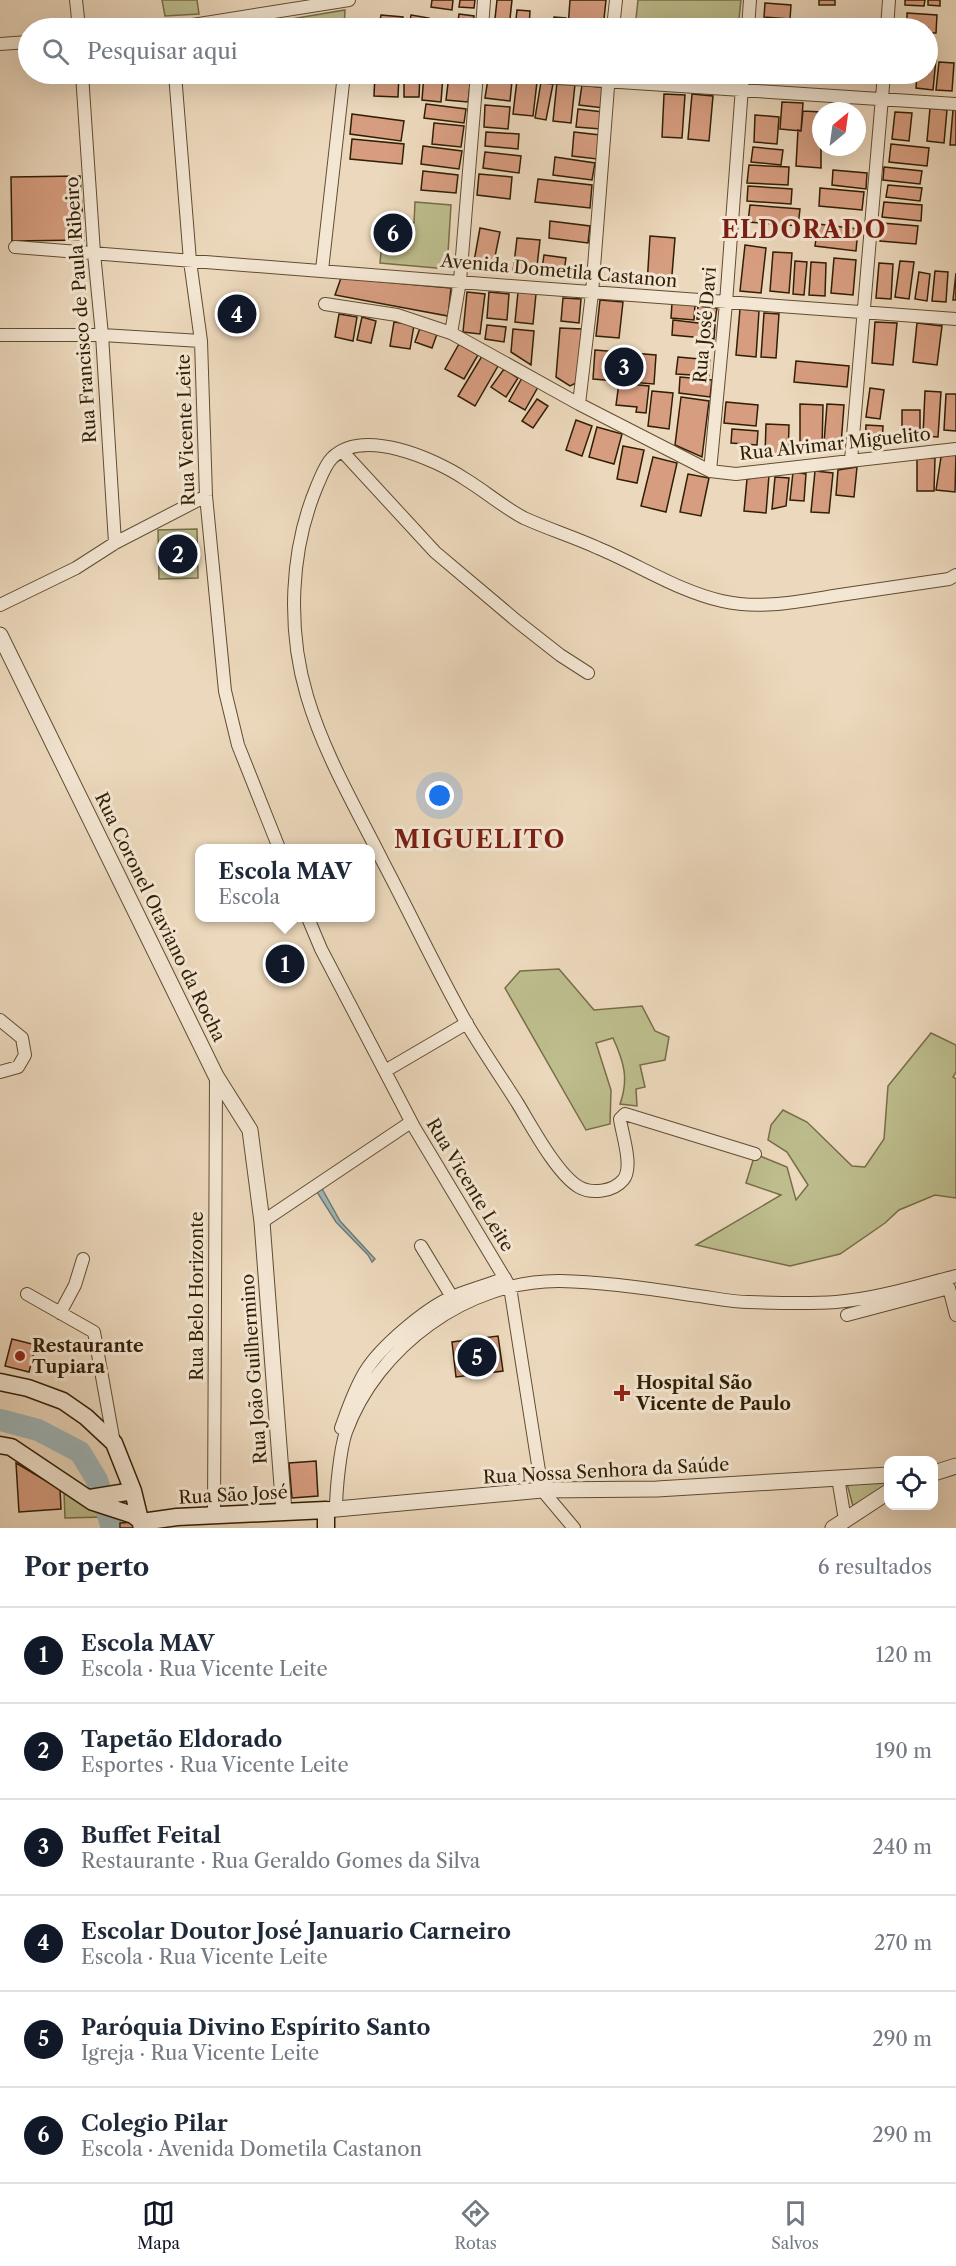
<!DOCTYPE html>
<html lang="pt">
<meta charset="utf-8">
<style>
:root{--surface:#fff;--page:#f6f6f7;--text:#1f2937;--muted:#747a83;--line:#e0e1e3;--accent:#111827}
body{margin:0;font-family:"Libre Caslon Text",serif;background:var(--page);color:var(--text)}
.controls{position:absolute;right:18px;bottom:18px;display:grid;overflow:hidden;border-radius:12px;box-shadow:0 6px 24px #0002}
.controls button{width:54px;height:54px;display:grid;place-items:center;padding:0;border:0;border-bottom:2px solid var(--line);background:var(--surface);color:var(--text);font:30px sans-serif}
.compass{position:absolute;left:812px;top:102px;width:54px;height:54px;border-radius:50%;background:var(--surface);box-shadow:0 6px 24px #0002;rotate:29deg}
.you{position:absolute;left:440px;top:796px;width:21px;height:21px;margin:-15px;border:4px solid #fff;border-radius:50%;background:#1a73e8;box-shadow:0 0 0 9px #1a73e833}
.badge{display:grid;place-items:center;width:39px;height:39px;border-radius:50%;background:var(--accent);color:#fff;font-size:20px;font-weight:700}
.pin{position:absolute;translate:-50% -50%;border:3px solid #fff;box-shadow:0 2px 6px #0006}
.popup{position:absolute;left:195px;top:844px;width:180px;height:78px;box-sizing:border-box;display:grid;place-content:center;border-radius:12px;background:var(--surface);filter:drop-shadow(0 2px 4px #0005);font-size:20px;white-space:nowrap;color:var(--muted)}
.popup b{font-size:22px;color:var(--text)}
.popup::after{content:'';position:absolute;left:50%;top:100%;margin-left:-12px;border:12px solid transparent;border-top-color:var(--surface)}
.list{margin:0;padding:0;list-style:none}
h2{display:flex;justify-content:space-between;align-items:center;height:78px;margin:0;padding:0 24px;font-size:26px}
h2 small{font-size:20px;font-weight:400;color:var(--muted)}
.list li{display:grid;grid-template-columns:39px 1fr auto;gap:18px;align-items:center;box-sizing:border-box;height:96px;padding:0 24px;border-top:2px solid var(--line)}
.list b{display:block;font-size:22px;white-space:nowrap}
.list p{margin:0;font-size:20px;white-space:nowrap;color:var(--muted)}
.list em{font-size:20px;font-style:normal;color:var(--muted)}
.icon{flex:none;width:33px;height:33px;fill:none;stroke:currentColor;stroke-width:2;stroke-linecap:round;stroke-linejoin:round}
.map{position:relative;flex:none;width:956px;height:1528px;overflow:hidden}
.search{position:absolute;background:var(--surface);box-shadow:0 6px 24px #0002;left:18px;right:18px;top:18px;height:66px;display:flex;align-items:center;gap:15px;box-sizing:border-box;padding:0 21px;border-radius:33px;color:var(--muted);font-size:22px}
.sheet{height:654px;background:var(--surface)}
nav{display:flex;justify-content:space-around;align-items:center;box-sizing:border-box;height:84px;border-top:2px solid var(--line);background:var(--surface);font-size:16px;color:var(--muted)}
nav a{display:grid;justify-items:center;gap:3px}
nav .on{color:var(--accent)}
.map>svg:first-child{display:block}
.green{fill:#bdbd8d;stroke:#776e48;stroke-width:1.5}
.water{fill:#9eb7bb;stroke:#727a72;stroke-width:1.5}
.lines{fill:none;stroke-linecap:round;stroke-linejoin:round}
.river{stroke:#9eb7bb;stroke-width:22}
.building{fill:#d79d80;stroke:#311f04;stroke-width:1.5}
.minor-casing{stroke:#604d32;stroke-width:14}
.tertiary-casing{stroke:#604d32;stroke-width:17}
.secondary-casing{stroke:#311f04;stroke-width:19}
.minor{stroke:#f3e6d3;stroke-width:12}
.tertiary{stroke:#f3e6d3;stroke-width:15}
.secondary{stroke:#f3e6d3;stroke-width:16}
.poi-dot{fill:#8f2418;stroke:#f3e6d3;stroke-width:2}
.labels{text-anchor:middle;stroke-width:6;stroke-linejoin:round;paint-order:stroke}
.street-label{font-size:18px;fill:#311f04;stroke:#f3e6d3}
.poi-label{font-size:18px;font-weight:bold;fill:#311f04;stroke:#f3e6d3;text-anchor:start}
.district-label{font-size:24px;font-weight:bold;letter-spacing:1.5px;fill:#7a1f14;stroke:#f3e6d3}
</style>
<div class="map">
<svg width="956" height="1528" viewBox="0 0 956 1528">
<rect width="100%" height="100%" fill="#ecd8bc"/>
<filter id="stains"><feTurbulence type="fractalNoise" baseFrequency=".00333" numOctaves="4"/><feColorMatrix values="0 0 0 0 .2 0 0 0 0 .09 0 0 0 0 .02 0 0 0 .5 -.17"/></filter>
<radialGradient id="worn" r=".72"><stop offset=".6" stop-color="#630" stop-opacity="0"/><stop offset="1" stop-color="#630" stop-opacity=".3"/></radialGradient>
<path class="green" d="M162,0H197L199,14L165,16Z
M638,0H741L738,28H635Z
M345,10L344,28H238Z
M415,202L451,205L447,269L380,263L384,220L414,223Z
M197,529L198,578L159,579L158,530Z
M559,969L594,1010L642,1006L655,1031L669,1037L665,1060L640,1065L645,1087L636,1089L637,1106L620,1104C629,1079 624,1062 613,1038L596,1043L611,1090L610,1124L586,1130L505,988L520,971Z
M931,1033L956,1045V1072L953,1077L956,1079V1198L935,1195L899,1210L885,1223L840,1254L790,1266L696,1245L781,1195L746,1183L755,1154L787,1167L796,1200L808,1185L787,1152L768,1140L771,1125L783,1110L807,1122L852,1166L865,1167L884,1139L888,1086Z
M888,1480V1486L853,1506L847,1484Z
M64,1491L101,1512L103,1517L65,1518Z"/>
<path class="water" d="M320,1185L340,1221L375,1259L372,1262L368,1255L336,1222L317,1192Z"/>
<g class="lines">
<path class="river" d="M0,1420L38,1430L80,1452L97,1480L112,1528"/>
</g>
<path class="building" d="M432,0H453L452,10L431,7Z
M460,0H475L474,8L459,7Z
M497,0H512L509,28H494Z
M570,0H606L603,28H568Z
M819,0H835V5H819Z
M905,0H925L924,6L905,5Z
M928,0H940V6L928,5Z
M765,3L791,5L790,19L764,17Z
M517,10L530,11L529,28H515Z
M907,13L937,15L936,33H928V28H907Z
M459,14L474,16L473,28H457Z
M381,15L403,17L402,28H379Z
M411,15L429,18L428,28H409Z
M554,17L566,18L565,28H552Z
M764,21L792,22V28H764Z
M535,22L550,24V28H534Z
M435,25L449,27V28H434Z
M837,26L869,28H837Z
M928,59H936L933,90L916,88L917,74H928Z
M939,62L954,63L952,91L936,90Z
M375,74H399L398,97L374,96Z
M404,74H420L419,97H404Z
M424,74L443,76L441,102L422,100Z
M759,74H778V80L759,79Z
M781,74H798V82L780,80Z
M839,74H853L852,82L838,81Z
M857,74H877V77L856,76Z
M899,74H917V76L899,75Z
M449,75L471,77L468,102L446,100Z
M488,79L512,81L510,101L485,98Z
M517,80L537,82L533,116L513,114Z
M541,82L553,84L546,120L535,118Z
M557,82L575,84L571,123L553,121Z
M582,85L606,88L604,108L579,105Z
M664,94L685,95L682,138L662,137Z
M692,94L713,96L709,141L688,139Z
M782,102L803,103L801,131L780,129Z
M426,104L466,109L464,123L424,118Z
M485,105L510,107L508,129L484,127Z
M930,108L947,110L944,143L927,141Z
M578,109L603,112L601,129L576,127Z
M953,110H956V145H950Z
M803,111L821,112V168L796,166L798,130L801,131Z
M895,112L912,113L909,141L892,139Z
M352,114L404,121L401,141L350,134Z
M755,115L779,117L777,144L754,142Z
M434,123L464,126L461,147L432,144Z
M486,132L519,134L518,149L485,146Z
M574,132L600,135L597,159L572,156Z
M352,139L404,144L402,164L350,159Z
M891,144L929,148L927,166L889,162Z
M423,146L462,151L459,169L421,164Z
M753,147L783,150L781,165L751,162Z
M485,152L521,156L519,173L483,168Z
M555,157L595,163L592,180L553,175Z
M749,165L789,167L788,185L747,183Z
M884,167L922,171L920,184L883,180Z
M833,170L867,173L866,189L832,185Z
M423,171L458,175L456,193L421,190Z
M479,174L512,177L510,199L477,195Z
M80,176L84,240L12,241L11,177Z
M538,179L592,185L590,208L535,202Z
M888,185L922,188L920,201L886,197Z
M748,186L792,189L791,204L747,201Z
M820,188L864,192L862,210L819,206Z
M884,202L922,205L921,221L882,217Z
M750,205L800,209L798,226L748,222Z
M550,221L590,226L588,243L549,238Z
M882,223L918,226L916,244L880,241Z
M818,224L858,229L856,251L815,246Z
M480,228L500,232L492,271L473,267Z
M650,236L675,238L671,287L647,285Z
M517,238L540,240L536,275L513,272Z
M745,245L766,248L761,293L740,291Z
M773,252L792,253L789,293L770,291Z
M544,255L566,258L563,278L541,275Z
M834,258L856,260L853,295L831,293Z
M795,261L807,262L804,295L793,294Z
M900,261L914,262L909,299L895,297Z
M811,262L826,263L825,296L809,295Z
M879,263L893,264L891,299L876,298Z
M935,271L948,272L946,302L932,301Z
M919,272L930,274L927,301L915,299Z
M956,273V300H953Z
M341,278L451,288L448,316L335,295Z
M467,292L485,294L480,334L463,332Z
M489,292L509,294L507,320L487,318Z
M518,292L536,294L533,324L515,322Z
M563,298L581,299L579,323L561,321Z
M600,300L623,302L619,338L596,336Z
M672,303L695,305L694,320L671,318Z
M698,306L717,308L715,321L697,319Z
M740,309L759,311L756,357L736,355Z
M764,313L779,314L776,358L761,357Z
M339,314L357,317L353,341L335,337Z
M362,317L376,321L371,343L357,340Z
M673,320L715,325L714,339L672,335Z
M394,322L414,325L410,349L390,346Z
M875,322L897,323L893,365L872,363Z
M917,323L942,326L937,365L913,362Z
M487,325L506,327L504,342L485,339Z
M420,328L437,334L432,348L415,342Z
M560,328L582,329L578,382L570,386L556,377Z
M513,329L534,331L531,365L511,352Z
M459,344L478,355L464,379L445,369Z
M595,350L656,355L654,384L593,379Z
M482,356L498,366L475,406L458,396Z
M678,357L710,360L709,376L676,374Z
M796,361L849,366L847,387L794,382Z
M504,369L518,378L506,397L491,387Z
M680,377L712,380L710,397L679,393Z
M522,378L538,387L525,410L509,401Z
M619,383L649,386L646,413L636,412L637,407L616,405Z
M870,388L884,390L880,419L866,417Z
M652,391L673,393L669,429L648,426Z
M925,391L941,392L938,437L923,436Z
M946,394H956V431L944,430Z
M681,397L709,401L702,457L675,445Z
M537,399L548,406L533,428L522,421Z
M726,402L758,405L756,426L724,423Z
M800,404L823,405L822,449H800Z
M827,404L844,405L841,445L824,443Z
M902,410H920V435L902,434Z
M576,420L592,426L582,456L566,450Z
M766,424L789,425L788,457L765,455Z
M866,425L883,426L882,444L865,443Z
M597,427L622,434L614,464L589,457Z
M732,429L758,431L757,445L731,443Z
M623,446L644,450L637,483L617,479Z
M956,453L955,492L936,490L941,457Z
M653,457L677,463L666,512L641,506Z
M917,458H935L934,491H917Z
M857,467L854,497L836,495L838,470Z
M815,471L833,473L829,513L811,512Z
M793,472L806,474L804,501L790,500Z
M688,474L709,478L701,516L680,512Z
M769,475L766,513L744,511L747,479Z
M775,477L789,478L786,506L772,509Z
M498,1336L503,1371L456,1377L452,1342Z
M12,1339L36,1345L29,1372L5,1366Z
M316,1461L318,1496L292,1498L289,1463Z
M16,1463L60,1489L61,1509L19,1512Z
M135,1522V1528H120V1523Z"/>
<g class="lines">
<defs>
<path id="minor" d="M76,0L79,28
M174,28L349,0
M482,28L484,0
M613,28L616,0
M748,28L750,0
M887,28L889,0
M0,44L28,42
M82,74L94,253L102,335L115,543
M175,74L190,261L201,341L206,496L225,691L238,745L279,848
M495,74L956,104
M15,247C329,273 642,296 956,319
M322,270L344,74
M325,304L397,315L451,333L579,404L710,471L736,474L956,449
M451,333L460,281L477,74
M0,335H102L201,341
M579,404L592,293L609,74
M342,451L435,552L518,622L560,655L588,673
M851,460L884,74
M710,471L726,303L743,74
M0,605L76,568L115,543L206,496
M308,918L321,949L414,1127L510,1287L542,1490L574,1528
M0,1020L22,1038L25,1055L18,1067L0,1072
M385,1071L467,1023
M755,1154L625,1114L620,1119C622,1134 634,1168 623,1180C613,1192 591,1194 579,1187C557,1174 532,1127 518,1104C501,1077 483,1051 467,1024C437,971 411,915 383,862C356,808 324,754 307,696C287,629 290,550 317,486C321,477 325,465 332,458C363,427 435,459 465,479C485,491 503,507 524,518C548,529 574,537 598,548C639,565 678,591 722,601C761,610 801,601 840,595C876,590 913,584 949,579L956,575
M262,1222L411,1122
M421,1246L452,1297
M27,1294L94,1332L114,1443
M60,1313L75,1285L83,1259
M847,1315L949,1288L956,1315
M341,1428C348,1409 354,1390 365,1372C380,1347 425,1309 452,1297C469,1290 488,1285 505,1278
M838,1478L845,1520
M336,1509C336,1491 340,1449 346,1432C377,1347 467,1280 560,1281C604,1282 647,1288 691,1295C710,1297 730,1302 749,1302C778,1303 807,1304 836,1302C876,1299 917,1286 956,1276
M214,1516L216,1076"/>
<path id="tertiary" d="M0,635L216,1076L250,1130L262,1222L284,1512
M934,1473L956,1466
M326,1510L542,1490L657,1489L888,1475
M833,1528L888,1492"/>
<path id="secondary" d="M0,1382L28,1388L63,1401L86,1417L114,1443L133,1491L142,1528
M0,1445L11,1447L93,1502L133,1515L142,1522
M90,1498L133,1491
M142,1522L177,1517L326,1510V1528"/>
</defs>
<use href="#minor" class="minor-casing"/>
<use href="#tertiary" class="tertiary-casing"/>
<use href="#secondary" class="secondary-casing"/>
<use href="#minor" class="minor"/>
<use href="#tertiary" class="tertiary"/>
<use href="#secondary" class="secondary"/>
</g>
<g class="poi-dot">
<circle cx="20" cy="1356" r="6"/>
<path d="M619 1384h6v6h6v6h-6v6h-6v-6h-6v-6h6z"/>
</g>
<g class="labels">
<g class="street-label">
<text transform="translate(559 271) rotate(5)" y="6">Avenida Dometila Castanon</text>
<text transform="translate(81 310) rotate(-94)" y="6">Rua Francisco de Paula Ribeiro</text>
<text transform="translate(705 325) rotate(-85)" y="6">Rua José Davi</text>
<text transform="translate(186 430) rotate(-92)" y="6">Rua Vicente Leite</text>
<text transform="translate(835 444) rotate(-6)" y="6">Rua Alvimar Miguelito</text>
<text transform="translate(160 917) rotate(64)" y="6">Rua Coronel Otaviano da Rocha</text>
<text transform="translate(470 1185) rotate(59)" y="6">Rua Vicente Leite</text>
<text transform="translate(197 1296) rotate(-90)" y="6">Rua Belo Horizonte</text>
<text transform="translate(254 1369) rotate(-94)" y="6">Rua João Guilhermino</text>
<text transform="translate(606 1471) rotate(-3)" y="6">Rua Nossa Senhora da Saúde</text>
<text transform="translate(233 1495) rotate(-3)" y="6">Rua São José</text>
</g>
<g class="poi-label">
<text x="32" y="1352">Restaurante<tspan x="32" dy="21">Tupiara</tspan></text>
<text x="636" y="1389">Hospital São<tspan x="636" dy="21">Vicente de Paulo</tspan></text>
</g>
<g class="district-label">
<text x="804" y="238">ELDORADO</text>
<text x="480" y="848">MIGUELITO</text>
</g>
</g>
<rect width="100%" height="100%" filter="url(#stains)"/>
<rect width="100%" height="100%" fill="url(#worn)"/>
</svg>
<div class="controls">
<button><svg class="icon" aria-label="locate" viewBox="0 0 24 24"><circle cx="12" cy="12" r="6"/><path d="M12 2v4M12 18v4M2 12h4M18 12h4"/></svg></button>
</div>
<svg class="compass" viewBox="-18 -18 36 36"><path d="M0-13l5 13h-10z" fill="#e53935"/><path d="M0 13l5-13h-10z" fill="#747a83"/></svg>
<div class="you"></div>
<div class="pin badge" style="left:285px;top:964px">1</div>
<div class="popup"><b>Escola MAV</b>Escola</div>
<div class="pin badge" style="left:178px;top:554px">2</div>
<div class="pin badge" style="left:624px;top:367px">3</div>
<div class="pin badge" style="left:237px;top:314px">4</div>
<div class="pin badge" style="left:477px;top:1357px">5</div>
<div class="pin badge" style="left:393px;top:233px">6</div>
<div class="search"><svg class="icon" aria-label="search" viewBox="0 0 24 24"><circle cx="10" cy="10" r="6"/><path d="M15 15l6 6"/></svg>Pesquisar aqui</div>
</div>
<section class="sheet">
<h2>Por perto<small>6 resultados</small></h2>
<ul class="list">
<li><span class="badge">1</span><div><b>Escola MAV</b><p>Escola · Rua Vicente Leite</p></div><em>120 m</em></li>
<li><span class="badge">2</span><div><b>Tapetão Eldorado</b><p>Esportes · Rua Vicente Leite</p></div><em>190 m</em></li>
<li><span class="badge">3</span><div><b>Buffet Feital</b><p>Restaurante · Rua Geraldo Gomes da Silva</p></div><em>240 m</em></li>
<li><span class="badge">4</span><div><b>Escolar Doutor José Januario Carneiro</b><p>Escola · Rua Vicente Leite</p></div><em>270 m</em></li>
<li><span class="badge">5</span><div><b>Paróquia Divino Espírito Santo</b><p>Igreja · Rua Vicente Leite</p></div><em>290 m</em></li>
<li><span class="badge">6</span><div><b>Colegio Pilar</b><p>Escola · Avenida Dometila Castanon</p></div><em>290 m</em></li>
</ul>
</section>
<nav>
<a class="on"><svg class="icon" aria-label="map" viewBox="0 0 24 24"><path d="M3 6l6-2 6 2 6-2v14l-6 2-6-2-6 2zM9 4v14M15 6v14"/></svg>Mapa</a>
<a><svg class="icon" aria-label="directions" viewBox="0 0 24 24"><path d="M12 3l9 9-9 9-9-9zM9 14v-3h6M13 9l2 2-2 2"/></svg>Rotas</a>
<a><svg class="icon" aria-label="saved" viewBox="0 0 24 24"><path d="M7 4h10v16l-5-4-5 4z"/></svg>Salvos</a>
</nav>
